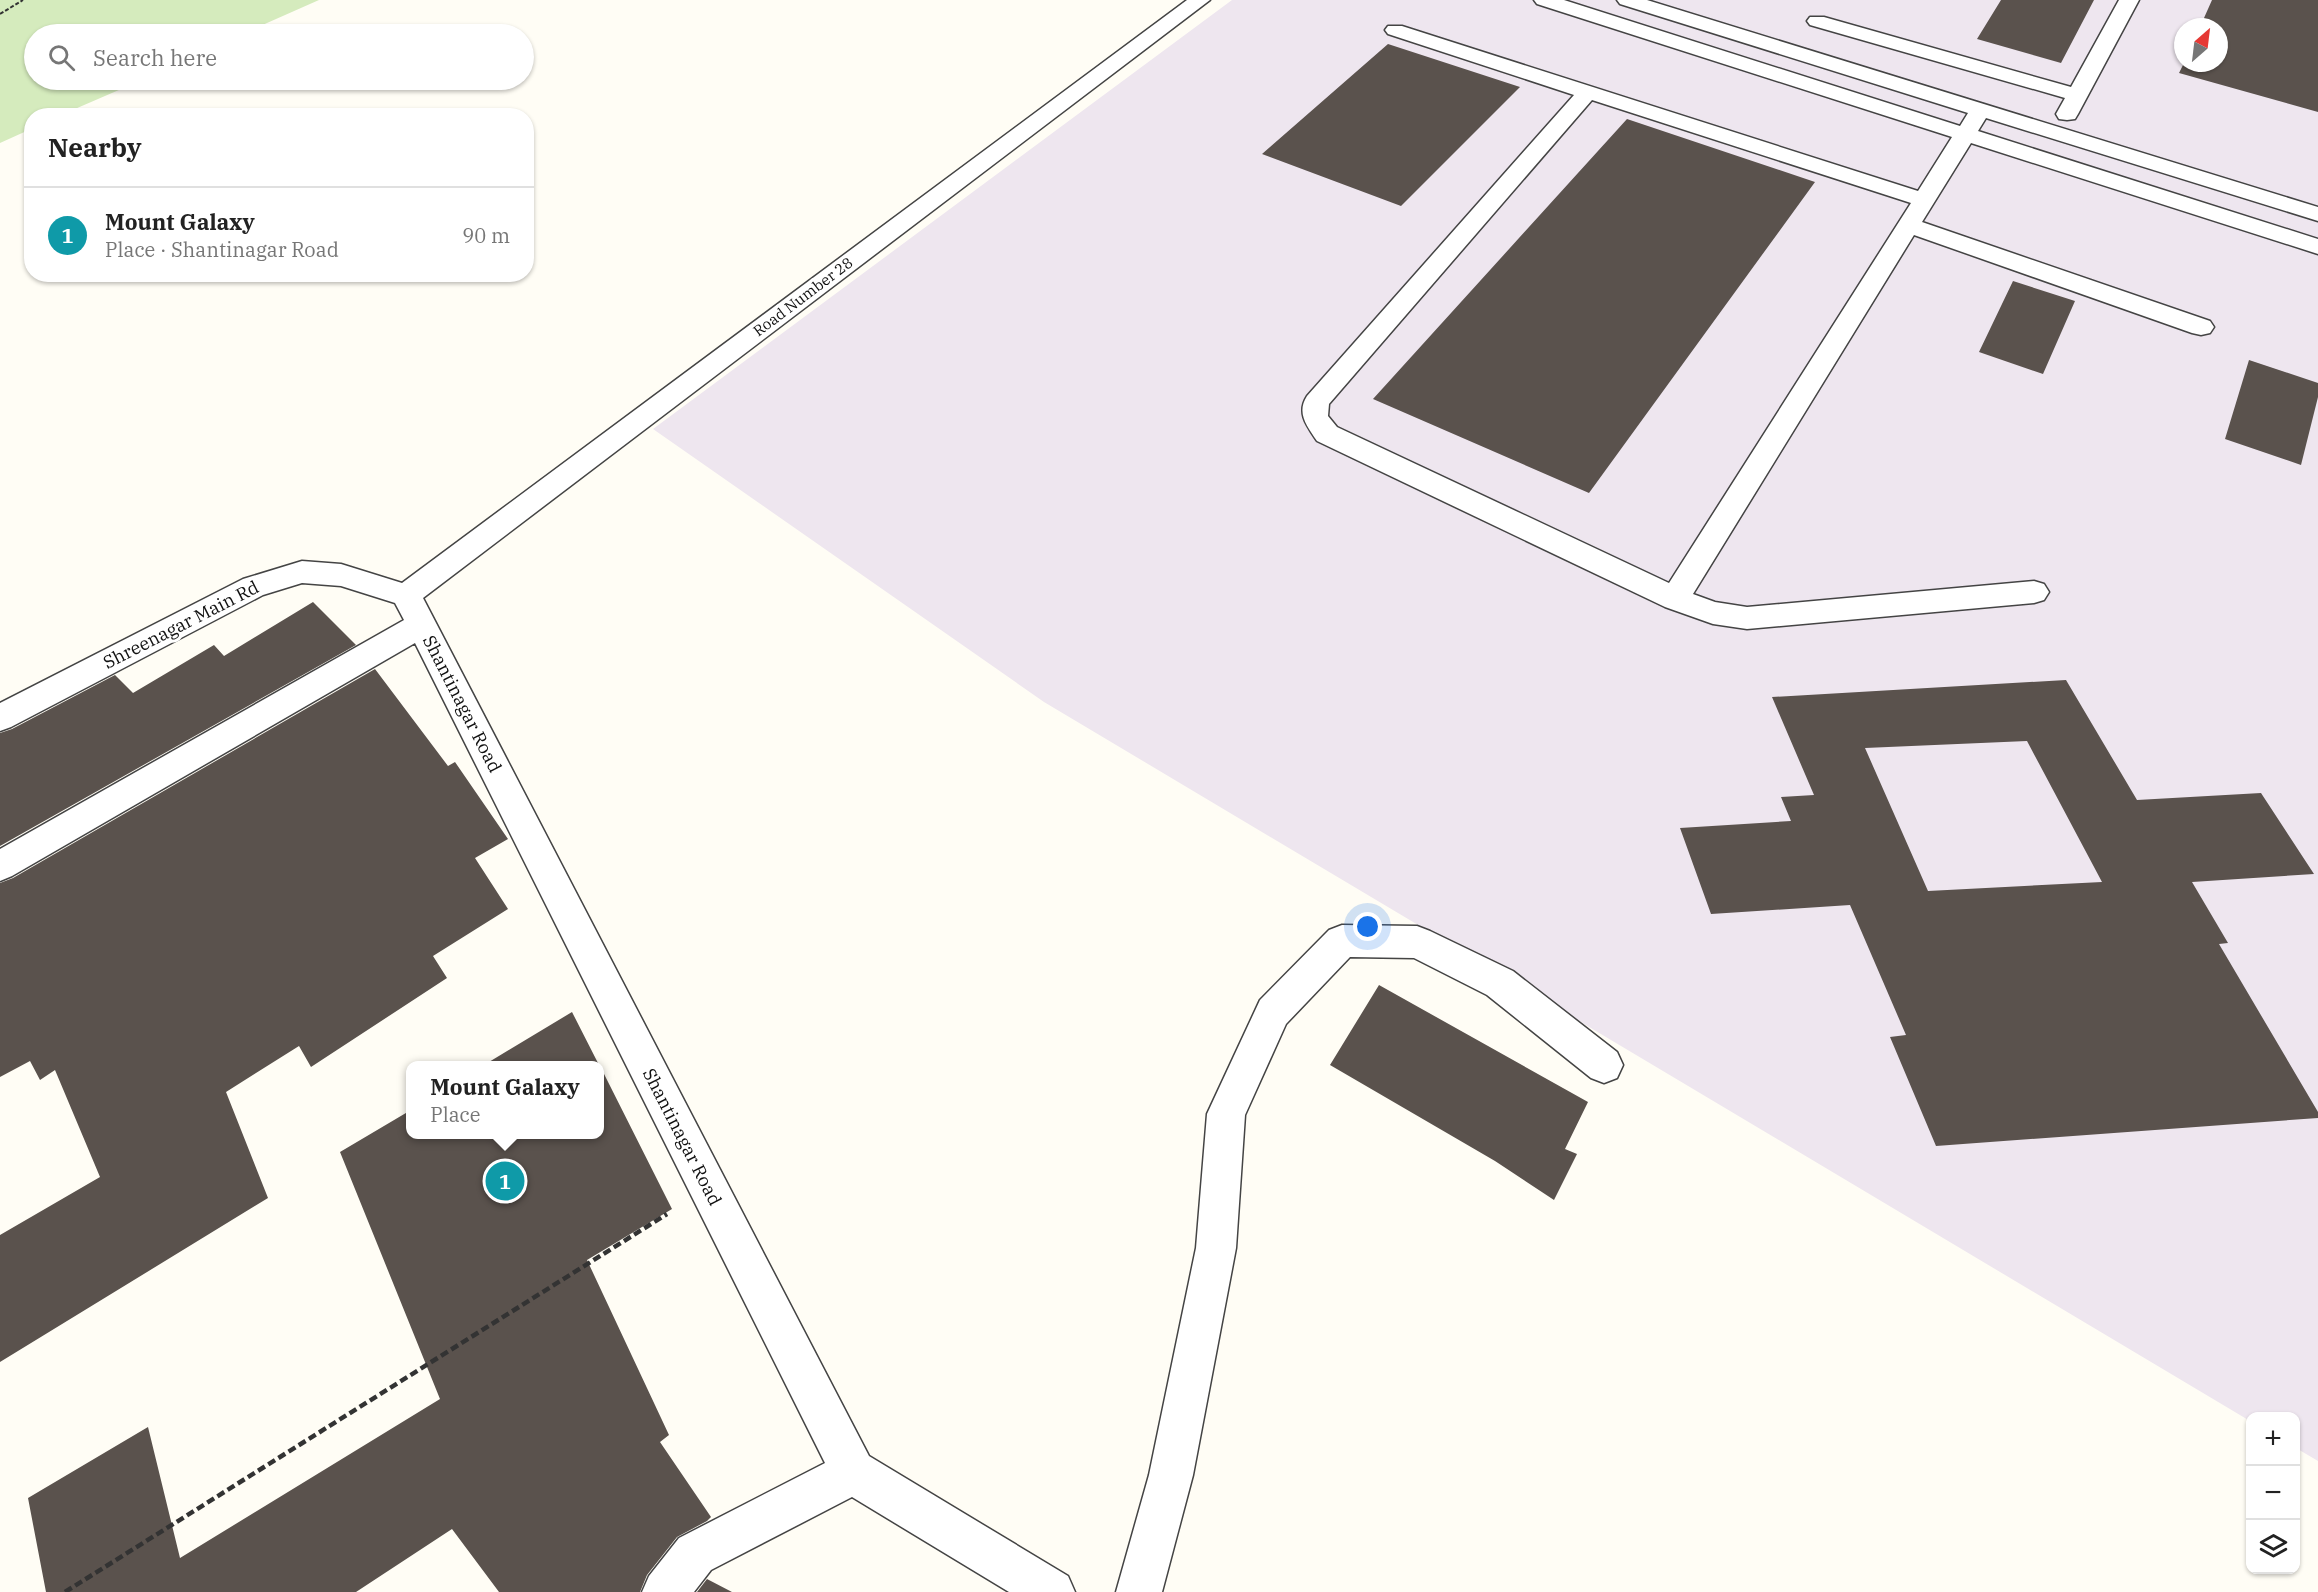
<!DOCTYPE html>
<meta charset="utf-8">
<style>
:root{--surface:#fff;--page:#f6f6f6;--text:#222;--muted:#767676;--line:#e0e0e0;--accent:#0f766e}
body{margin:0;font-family:"IBM Plex Serif",serif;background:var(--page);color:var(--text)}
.controls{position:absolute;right:18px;bottom:18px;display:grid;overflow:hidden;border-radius:12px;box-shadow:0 2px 4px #0004}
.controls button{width:54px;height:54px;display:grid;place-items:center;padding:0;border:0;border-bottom:2px solid var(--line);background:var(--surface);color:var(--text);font:30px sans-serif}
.compass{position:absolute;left:2174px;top:18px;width:54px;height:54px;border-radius:50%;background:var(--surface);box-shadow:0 2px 4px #0004;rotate:28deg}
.you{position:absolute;left:1368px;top:927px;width:21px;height:21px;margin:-15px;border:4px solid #fff;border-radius:50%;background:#1a73e8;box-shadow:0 0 0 9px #1a73e833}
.badge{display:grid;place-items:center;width:39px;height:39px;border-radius:50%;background:var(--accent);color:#fff;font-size:20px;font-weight:700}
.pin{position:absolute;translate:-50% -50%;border:3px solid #fff;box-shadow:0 2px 6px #0006}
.popup{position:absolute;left:406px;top:1061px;width:198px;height:78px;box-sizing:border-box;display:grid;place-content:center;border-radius:12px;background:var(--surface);filter:drop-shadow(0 2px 4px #0005);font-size:20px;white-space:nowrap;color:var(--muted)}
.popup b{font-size:22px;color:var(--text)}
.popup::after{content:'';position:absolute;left:50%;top:100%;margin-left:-12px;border:12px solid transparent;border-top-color:var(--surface)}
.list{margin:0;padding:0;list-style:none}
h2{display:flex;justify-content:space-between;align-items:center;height:78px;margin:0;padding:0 24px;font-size:26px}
h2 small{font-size:20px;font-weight:400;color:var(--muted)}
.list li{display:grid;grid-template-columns:39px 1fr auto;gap:18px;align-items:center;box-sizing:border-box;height:96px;padding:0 24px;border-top:2px solid var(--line)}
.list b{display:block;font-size:22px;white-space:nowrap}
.list p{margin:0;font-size:20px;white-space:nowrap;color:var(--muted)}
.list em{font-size:20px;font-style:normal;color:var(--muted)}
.icon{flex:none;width:33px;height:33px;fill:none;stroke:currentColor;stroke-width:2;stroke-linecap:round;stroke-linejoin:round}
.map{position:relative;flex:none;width:2318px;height:1592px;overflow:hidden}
.search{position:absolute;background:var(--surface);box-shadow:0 2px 4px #0004;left:24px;top:24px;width:510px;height:66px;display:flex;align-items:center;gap:15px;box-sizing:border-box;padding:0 21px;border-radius:33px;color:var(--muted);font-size:22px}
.panel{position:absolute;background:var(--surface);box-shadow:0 2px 4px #0004;left:24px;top:108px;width:510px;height:174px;border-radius:24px}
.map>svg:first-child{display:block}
.industrial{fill:#eee6ef;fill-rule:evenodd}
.green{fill:#d5ebbd}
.building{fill:#5a524d;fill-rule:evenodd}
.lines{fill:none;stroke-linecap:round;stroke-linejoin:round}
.minor-casing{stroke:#444;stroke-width:3}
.path-far1{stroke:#333;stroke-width:2;stroke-dasharray:4 2;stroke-linecap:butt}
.path{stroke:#333;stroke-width:4.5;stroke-dasharray:8 4;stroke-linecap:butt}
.minor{fill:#fff;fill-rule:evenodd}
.labels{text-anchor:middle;stroke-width:6;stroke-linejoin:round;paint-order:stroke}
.far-street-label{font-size:15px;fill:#111;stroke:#fff}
.street-label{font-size:18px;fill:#111;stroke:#fff}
</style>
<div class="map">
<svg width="2318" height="1592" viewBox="0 0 2318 1592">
<rect width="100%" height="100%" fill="#fffdf5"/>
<path class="industrial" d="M1232,0H2318V1461L2296,1448V1416H2250V1421L1044,702L653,429ZM2183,27H2219V63H2183Z"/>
<path class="green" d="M0,0H319L242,34H34V80H142L61,115L32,116L31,129L0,143Z"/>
<path class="building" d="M2001,0H2094L2061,63L1977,39Z
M2212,0H2318V112L2179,73L2184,63H2219V27H2200Z
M1388,44L1520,87L1401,206L1262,154Z
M1627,119L1815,182L1589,493L1373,399Z
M2013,281L2075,301L2043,374L1979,352Z
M2249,360L2318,383V397L2301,465L2225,439Z
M313,602L356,645L0,846V733L12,729L115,675L133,693L214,645L224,656Z
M375,669L448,766L455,762L508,839L475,858L508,909L433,956L447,978L311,1067L299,1046L226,1092L268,1198L0,1362V1235L100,1177L55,1070L40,1080L30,1061L0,1077V883L13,878Z
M2066,680L2137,800L2261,793L2314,874L2192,882L2228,943L2219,944L2318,1112V1118L1936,1146L1890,1037L1906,1035L1850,905L1711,914L1680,828L1791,821L1781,797L1814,795L1772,697ZM2027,741L2102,882L1928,891L1865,748Z
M1379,985L1588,1102L1565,1149L1577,1154L1554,1200L1495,1161L1330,1065Z
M572,1012L599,1065H484Z
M600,1066L672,1209L587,1260L669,1435L660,1442L711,1517L707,1521L677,1537L647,1575L640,1592H499L452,1529L356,1592H46L28,1498L148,1427L180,1558L440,1399L340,1152L411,1110V1134H600Z
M707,1579L732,1592H697Z"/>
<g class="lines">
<defs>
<path id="minor" d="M1187,0H1210L423,598L869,1456L1068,1576L1075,1592H1009L852,1497L711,1570L694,1592H642L649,1576L679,1538L825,1463L415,643L12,876L0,881V849L404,620L395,603L341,586L302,583L263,595L11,727L0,731V703L243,579L302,561L341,564L402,583Z
M1534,0H1564L1960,126L1968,113L1620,4L1617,0H1647L2318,207V221L1986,118L1978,131L2318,239V254L1971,143L1922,222L2210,321L2214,327L2210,333L2201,335L2192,333L1914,235L1693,594L1715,602L1747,607L2034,581L2044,584L2049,592L2044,600L2034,603L1747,629L1713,624L1665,607L1317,441C1307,426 1296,413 1307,396L1574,95L1388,34L1385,30L1388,26H1402L1918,191L1952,137L1537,4ZM1592,100L1911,203L1669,583L1337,427L1328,416L1329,404Z
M2119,0H2139L2078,114L2075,119L2067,120L2059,119L2056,114L2065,98L1810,25L1807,21L1810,17H1824L2071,87Z
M1342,925L1417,926L1430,931L1513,971L1617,1052L1623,1065L1617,1078L1604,1083L1591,1078L1487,995L1414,958L1350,957L1286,1024L1245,1115L1236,1248L1193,1475L1162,1592H1116L1149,1475L1196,1248L1207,1114L1260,1000L1329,930Z"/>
</defs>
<use href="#minor" class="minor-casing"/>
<path class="path-far1" d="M0,14L23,0"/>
<path class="path" d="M65,1592L667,1214"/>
<use href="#minor" class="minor"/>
</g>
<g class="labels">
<g class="far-street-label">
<text transform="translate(803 297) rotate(-37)" y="5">Road Number 28</text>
</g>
<g class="street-label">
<text transform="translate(181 625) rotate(-27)" y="6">Shreenagar Main Rd</text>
<text transform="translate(462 704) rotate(63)" y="6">Shantinagar Road</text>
<text transform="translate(682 1137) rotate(63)" y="6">Shantinagar Road</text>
</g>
</g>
</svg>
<div class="controls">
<button>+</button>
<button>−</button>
<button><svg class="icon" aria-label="layers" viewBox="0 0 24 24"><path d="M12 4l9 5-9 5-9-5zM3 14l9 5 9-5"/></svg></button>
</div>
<svg class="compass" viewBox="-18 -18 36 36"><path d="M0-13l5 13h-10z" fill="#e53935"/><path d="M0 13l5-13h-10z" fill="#767676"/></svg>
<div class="you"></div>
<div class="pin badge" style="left:505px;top:1181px;background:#0f9aa8">1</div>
<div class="popup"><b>Mount Galaxy</b>Place</div>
<div class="search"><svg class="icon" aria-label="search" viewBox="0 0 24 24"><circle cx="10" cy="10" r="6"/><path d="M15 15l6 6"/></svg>Search here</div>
<section class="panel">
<h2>Nearby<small></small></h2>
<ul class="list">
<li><span class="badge" style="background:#0f9aa8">1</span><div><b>Mount Galaxy</b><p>Place · Shantinagar Road</p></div><em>90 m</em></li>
</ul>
</section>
</div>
